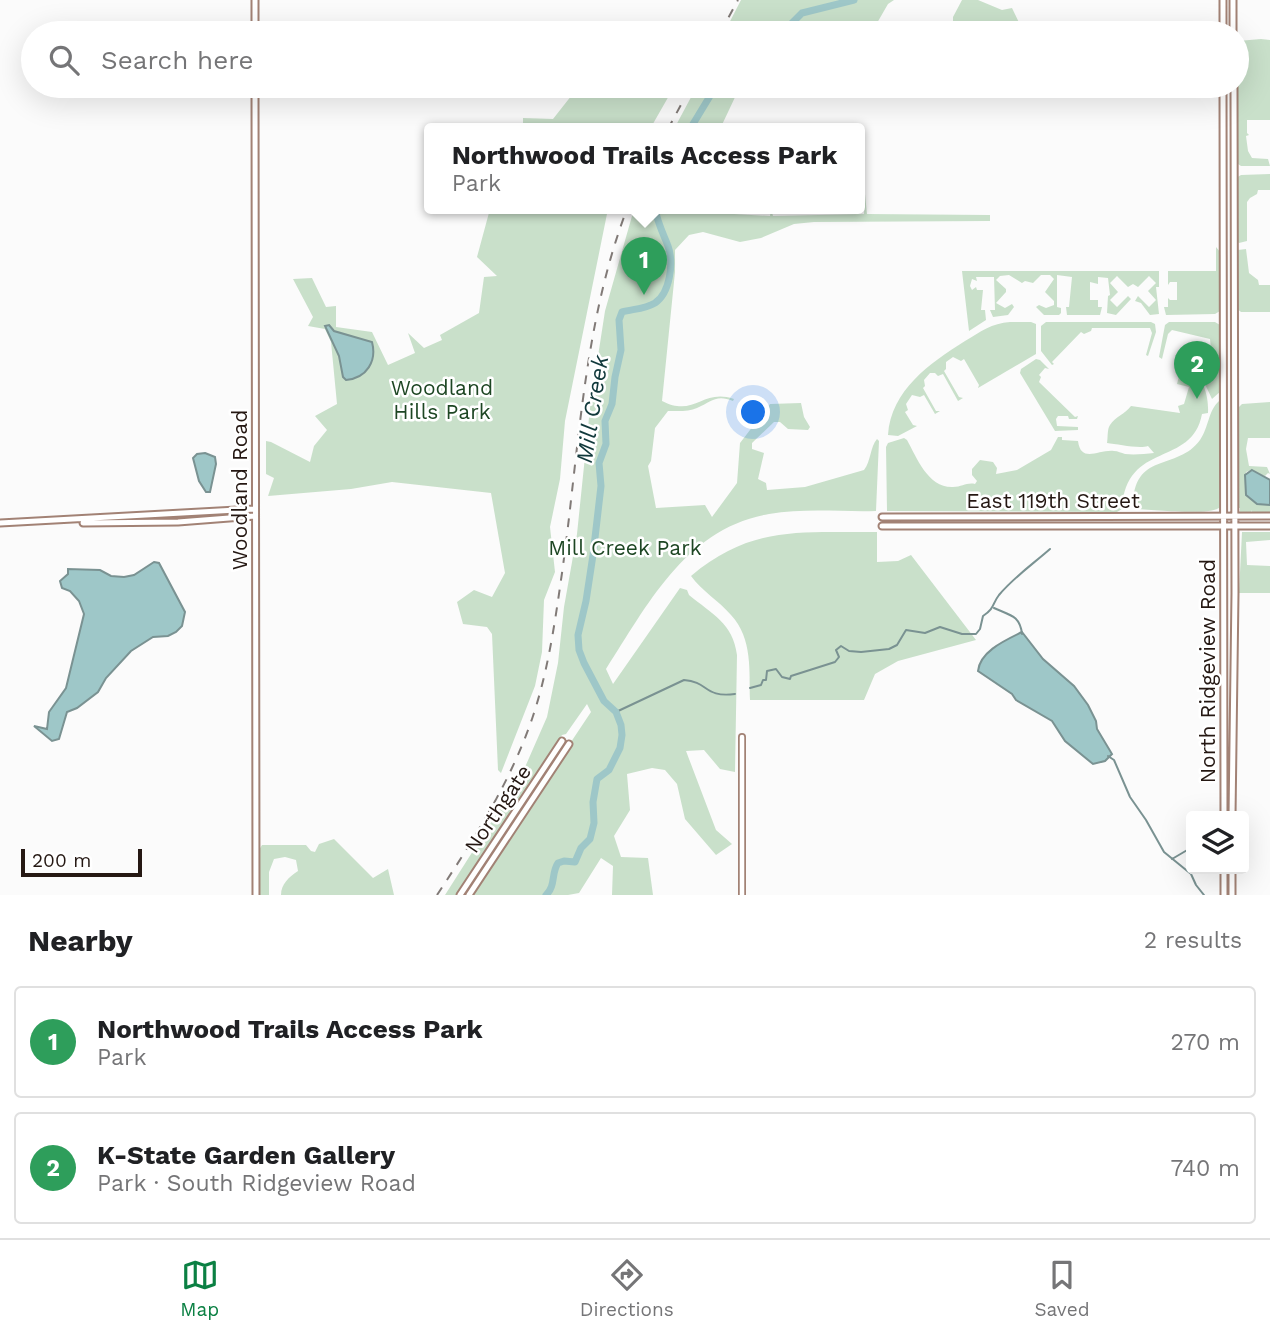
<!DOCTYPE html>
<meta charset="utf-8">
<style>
:root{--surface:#fff;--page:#f6f6f6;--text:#202124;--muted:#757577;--line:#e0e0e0;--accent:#0b8043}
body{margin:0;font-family:"Work Sans",sans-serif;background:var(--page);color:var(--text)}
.controls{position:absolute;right:21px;bottom:21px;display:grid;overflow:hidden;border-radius:7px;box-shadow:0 7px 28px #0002}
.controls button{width:63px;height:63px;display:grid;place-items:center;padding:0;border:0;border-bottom:2px solid var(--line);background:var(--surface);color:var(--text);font:35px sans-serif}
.scale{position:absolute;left:21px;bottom:18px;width:121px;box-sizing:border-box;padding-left:7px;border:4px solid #251813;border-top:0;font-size:19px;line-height:24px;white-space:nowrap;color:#251813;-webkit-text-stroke:5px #fff;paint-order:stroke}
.you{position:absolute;left:754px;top:413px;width:24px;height:24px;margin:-18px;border:5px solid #fff;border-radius:50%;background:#1a73e8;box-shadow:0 0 0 10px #1a73e833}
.badge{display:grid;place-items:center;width:46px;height:46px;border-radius:50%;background:var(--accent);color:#fff;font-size:23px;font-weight:700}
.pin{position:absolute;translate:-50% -58px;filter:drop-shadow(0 2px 4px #0008)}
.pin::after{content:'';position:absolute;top:37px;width:24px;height:21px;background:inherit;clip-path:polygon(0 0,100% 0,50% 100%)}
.popup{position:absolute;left:424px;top:123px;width:441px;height:91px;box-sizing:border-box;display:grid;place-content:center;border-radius:7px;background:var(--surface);filter:drop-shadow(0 2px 5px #0005);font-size:23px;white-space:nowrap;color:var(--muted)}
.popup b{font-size:26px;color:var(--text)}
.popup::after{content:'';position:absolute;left:50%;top:100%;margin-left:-14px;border:14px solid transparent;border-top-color:var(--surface)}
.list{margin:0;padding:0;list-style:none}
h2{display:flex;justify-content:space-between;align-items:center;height:91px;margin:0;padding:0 28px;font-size:30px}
h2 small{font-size:23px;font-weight:400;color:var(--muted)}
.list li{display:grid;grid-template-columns:46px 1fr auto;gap:21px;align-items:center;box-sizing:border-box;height:112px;margin:0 14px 14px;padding:0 14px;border:2px solid var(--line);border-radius:7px}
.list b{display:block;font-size:26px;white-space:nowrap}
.list p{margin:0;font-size:23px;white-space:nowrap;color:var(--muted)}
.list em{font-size:23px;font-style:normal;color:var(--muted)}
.icon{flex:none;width:38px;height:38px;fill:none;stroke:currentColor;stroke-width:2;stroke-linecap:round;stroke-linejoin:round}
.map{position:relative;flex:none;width:1270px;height:895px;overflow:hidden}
.search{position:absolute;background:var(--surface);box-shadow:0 7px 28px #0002;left:21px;right:21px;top:21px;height:77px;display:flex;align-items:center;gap:18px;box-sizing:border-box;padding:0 24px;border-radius:38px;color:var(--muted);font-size:26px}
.sheet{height:343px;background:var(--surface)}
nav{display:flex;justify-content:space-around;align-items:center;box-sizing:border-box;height:98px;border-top:2px solid var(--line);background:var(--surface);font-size:19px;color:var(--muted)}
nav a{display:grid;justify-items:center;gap:4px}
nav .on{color:var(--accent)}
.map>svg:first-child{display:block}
.green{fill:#c9e0ca}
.water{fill:#9ec7c8;stroke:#7a9292;stroke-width:2}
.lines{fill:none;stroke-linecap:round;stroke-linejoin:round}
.stream{stroke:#7a9292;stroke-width:2}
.river{stroke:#9ec7c8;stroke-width:7}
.tertiary-casing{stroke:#a28275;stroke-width:8}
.secondary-casing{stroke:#a28275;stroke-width:9}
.tertiary{stroke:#fff;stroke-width:4.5}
.secondary{stroke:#fff;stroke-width:5}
.rail{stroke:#817a77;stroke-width:2;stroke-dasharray:9 9;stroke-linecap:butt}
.labels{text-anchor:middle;stroke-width:5;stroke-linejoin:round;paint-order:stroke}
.park-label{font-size:21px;fill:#1d4623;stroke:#fff}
.street-label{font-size:21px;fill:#251813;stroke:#fff}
.water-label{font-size:23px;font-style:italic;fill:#11393b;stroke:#fff}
</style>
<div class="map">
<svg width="1270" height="895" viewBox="0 0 1270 895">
<rect width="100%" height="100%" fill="#fbfbfb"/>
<path class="green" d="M741,0H894L888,4L873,30L874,33H724Z
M962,0H978L1002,10L1012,8L1023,31L1020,33H953V17Z
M1261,39L1270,40V120H1247V133L1249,135L1246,136L1248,151L1252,158L1268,159L1270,166H1241L1238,164V41Z
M579,86H673L674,87L650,129H523V118L553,119Z
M697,86H742L737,93L720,129H674Z
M1270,174V190H1258L1257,194L1250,198L1247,202V241L1239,243L1236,240V178L1241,175Z
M865,194L867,214L990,215V221L814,222L794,224L761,238L740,242L703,232L689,235L675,250V272L662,401C695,418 702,388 734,399L733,401C716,394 711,402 697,408C689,412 677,411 668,411L655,428L651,461L648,466L656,508L705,505L712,517L737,483L740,443L770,404L801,403L804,417L810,427L808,430L788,429L780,422H774L752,443V449L764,453L758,479L766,483L767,490L805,487L864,470C871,461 870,447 877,439L879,441L876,511C841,512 804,508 769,514C686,528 648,604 606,669L613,684L680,588L687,590L689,595C712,614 733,623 737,655L735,772L720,769L704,750L686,751L716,830L732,844L716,855L685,819L677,784L665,770L652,768L627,774L630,810L614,836L621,857L648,858L653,895H612L613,866L601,858L579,893L568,895H469L591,712L587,704L566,734L562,735L456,895H445L522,774L547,717L558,663L564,607L577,534L590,408L605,311L634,209H714L734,214L770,216L771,209L773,216L864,214Z
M490,209H608L565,421L560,479L550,527L555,572L544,600L542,652L535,686L501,773L498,770L492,634L487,627L463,624L457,602L474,590L492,597L505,573L491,493L392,482L351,489L268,496L274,478L266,474V441L271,442L310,462L314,446L327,430L315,416L337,404L331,342L325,329L308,326L313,317L293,279L312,278L326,307L336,306V327L372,332L388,365L415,353L408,333L424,348L442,340L440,335L479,313L484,277L497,276L477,257Z
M1216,247L1221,253L1220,311L1215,314L1166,315L1164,307H1168V298L1170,300H1177V282H1170L1168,285V271H1216Z
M1246,249L1249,273L1258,280L1259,285H1270V312H1241L1236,308V253L1238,250Z
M962,271H1159V287H1156L1159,314L1150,315L1141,303L1135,301L1138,296L1149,307L1156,300L1148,291L1156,283L1149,276L1138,287L1133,284L1128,287L1117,276L1110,283L1118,292L1110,300L1117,307L1128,296L1131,299L1116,315L1107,313L1108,296L1110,295L1108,278L1098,277V284L1090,282V300H1098V307H1102L1100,315H1067L1066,307H1069L1072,277L1057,275V307L1061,308V313L1059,315H1044L1036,307L1039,305L1046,308L1054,305V301L1045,292L1054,279L1050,275H1041L1033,283L1025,281L1022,283L1009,275L1000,276L996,280L1006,289V292L996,303L1005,308L1012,304L1014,307L1008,315L993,317L990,310H995L994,277H976L977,281L972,279L970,286L972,290L976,287L977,290H983L981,310H985L986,320L969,331Z
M1010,322H1031L1036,324V354L978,388L979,385L964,359L961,361L953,357L946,362V369L944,371L959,397L963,398L958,401L943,374L938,376L935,373H930L924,380L925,386L923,388L936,411H940L935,414L924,395L920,397L912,395L906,404L908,410L905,412L913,425L917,426L898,436L888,435C891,390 930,363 965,341C980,332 992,323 1010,322Z
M1046,322H1151L1155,324L1156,332L1148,356L1146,355L1152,333L1150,328H1092L1091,331L1084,334L1081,332L1052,362L1054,364L1052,365L1041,351V326Z
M1169,322H1215L1220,325L1221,391L1212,399L1203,380L1204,375H1208L1213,350L1211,349L1210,339L1172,330L1168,334L1162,359L1159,357L1165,325Z
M1036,359L1040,360L1049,369L1045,368L1039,375L1041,377L1039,382L1075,417L1078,416L1077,419H1069L1068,416H1058L1056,419L1057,426L1078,427V430L1055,431L1020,373L1021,369Z
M1181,367C1202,372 1209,393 1208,413L1202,414C1192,468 1126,440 1122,509L1117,512L887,511L886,447L888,443L904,438L907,440C917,458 928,488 953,487C962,487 967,482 975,484L977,481L972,475V469L980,460L993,462L997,468L996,474L1017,470L1051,450L1058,437H1062V440L1078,441C1081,464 1099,449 1114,451C1118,451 1121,453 1125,454C1134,455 1145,454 1154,453L1148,446C1139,449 1117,444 1107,443C1108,438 1107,429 1110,425C1115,417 1125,414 1131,406L1180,413L1178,406L1184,404L1189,387L1177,384L1179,376L1182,374L1180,373Z
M1219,401V508C1207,516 1151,509 1133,509C1132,450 1177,472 1200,440C1209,427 1208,411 1219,401Z
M1270,402V438H1248L1246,449L1249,466L1267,467L1270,474L1268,473L1265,476L1251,470L1246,472L1245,489L1259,505H1270V513H1252V510L1251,513L1240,512V508H1237L1239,407L1242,404Z
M877,532V562L898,561L911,555L976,640L898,661L875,674L864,700H750C749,671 753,639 731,615C719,601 702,591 691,576C753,524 803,533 877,532Z
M1242,532H1270V540L1246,542L1247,565L1270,566V593H1239Z
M334,839L373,878L388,869L394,895H281C281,884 289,877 298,871L296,860L285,857L274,859L269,872V895H259V850L262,845H306L311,851L315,852L319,844Z"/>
<path class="water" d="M329,325L334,331L372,342C377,361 367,378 346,380L343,377L339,356L325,326Z
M205,453L215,457L216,464L210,492H206L199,481L193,458L197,454Z
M1252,470L1270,480V505L1257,504L1246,495L1245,475Z
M154,562L159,563L185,612L182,626L176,632L168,636L153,637L131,651L106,678L98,692L77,708L67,712L59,739L52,741L34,726L47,729L49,712L66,688L84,614L79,601L70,591L62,588L60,581L68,574V569L100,570L111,576L124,577L134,575Z
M1022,632L1043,659L1074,686L1088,705L1096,721L1097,729L1112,754L1105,761L1093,764L1065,741L1052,721L1016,700L1012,694L978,671C980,651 1006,640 1022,632Z"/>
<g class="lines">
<path class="stream" d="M994,608C1009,615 1020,615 1022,634
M750,688L761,685L763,680H766L767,671L776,669L782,677L790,679L791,676L835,662L839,657L836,650L841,646L849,651L861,652L889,649L897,645L906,630L925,633L940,627L962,634H976L980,629L983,616C995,608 992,604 999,595C1014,577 1033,564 1050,549
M616,712L684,680C709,682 704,698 735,694
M1108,756L1114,760L1130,797L1146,820L1164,852L1191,874L1196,885L1204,895
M1172,859L1189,849"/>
<path class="river" d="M779,33L787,28L802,13L854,0
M690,129L710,96L713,86
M546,895C556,886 551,873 558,863L564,861L575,862L581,848L590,839L594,823L593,802L597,779L609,770L620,748L622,735L621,725L616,712L604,701L584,663L579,650L578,635L586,601L593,555L601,486L599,463L606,444L605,421L612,404L615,377L621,350L619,320L622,312C633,309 645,309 655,303C670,293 674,263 668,246C663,233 658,224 655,209"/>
<defs>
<path id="tertiary" d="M742,737V895"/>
<path id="secondary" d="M255,0V33
M1223,0V33
M1233,0V33
M255,86L256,895
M1223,86L1224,816
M882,517L1270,516
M0,523L255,509
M83,523L178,522L255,516
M882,526H1270
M1232,816L1235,593L1234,86
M1224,869V895
M1232,869V895
M460,895L562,741
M469,895L569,744"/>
</defs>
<use href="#tertiary" class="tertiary-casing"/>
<use href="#secondary" class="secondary-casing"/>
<use href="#tertiary" class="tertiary"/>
<use href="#secondary" class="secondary"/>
<path class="rail" d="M720,33L738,0
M668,129L691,86
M437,895C474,839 510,783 532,719C548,672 555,622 562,573C579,452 583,324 627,209"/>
</g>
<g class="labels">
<g class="park-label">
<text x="442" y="395">Woodland<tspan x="442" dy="24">Hills Park</tspan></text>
<text x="625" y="555">Mill Creek Park</text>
</g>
<g class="street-label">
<text transform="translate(240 490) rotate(-90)" y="7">Woodland Road</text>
<text x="1053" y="508">East 119th Street</text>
<text transform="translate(1208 671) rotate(-90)" y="7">North Ridgeview Road</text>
<text transform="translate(498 809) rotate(-56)" y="7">Northgate</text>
</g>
<g class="water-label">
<text transform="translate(592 409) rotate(-81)" y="8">Mill Creek</text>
</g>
</g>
</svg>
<div class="controls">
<button><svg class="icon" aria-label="layers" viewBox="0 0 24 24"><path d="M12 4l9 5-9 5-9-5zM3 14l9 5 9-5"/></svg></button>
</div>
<div class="scale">200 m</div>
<div class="you"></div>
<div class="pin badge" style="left:644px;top:295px;background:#2e9e5b">1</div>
<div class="popup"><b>Northwood Trails Access Park</b>Park</div>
<div class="pin badge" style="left:1197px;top:399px;background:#2e9e5b">2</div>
<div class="search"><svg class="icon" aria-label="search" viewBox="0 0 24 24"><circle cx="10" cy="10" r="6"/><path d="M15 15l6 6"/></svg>Search here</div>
</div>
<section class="sheet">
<h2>Nearby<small>2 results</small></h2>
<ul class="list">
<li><span class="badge" style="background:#2e9e5b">1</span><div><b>Northwood Trails Access Park</b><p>Park</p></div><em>270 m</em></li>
<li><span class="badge" style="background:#2e9e5b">2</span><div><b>K-State Garden Gallery</b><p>Park · South Ridgeview Road</p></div><em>740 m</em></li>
</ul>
</section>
<nav>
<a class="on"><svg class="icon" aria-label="map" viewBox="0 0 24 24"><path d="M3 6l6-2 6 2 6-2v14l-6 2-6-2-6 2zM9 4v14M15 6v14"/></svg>Map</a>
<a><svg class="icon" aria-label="directions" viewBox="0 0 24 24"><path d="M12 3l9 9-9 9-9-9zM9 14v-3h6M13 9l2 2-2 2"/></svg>Directions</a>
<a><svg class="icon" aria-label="saved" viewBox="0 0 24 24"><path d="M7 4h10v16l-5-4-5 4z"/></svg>Saved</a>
</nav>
